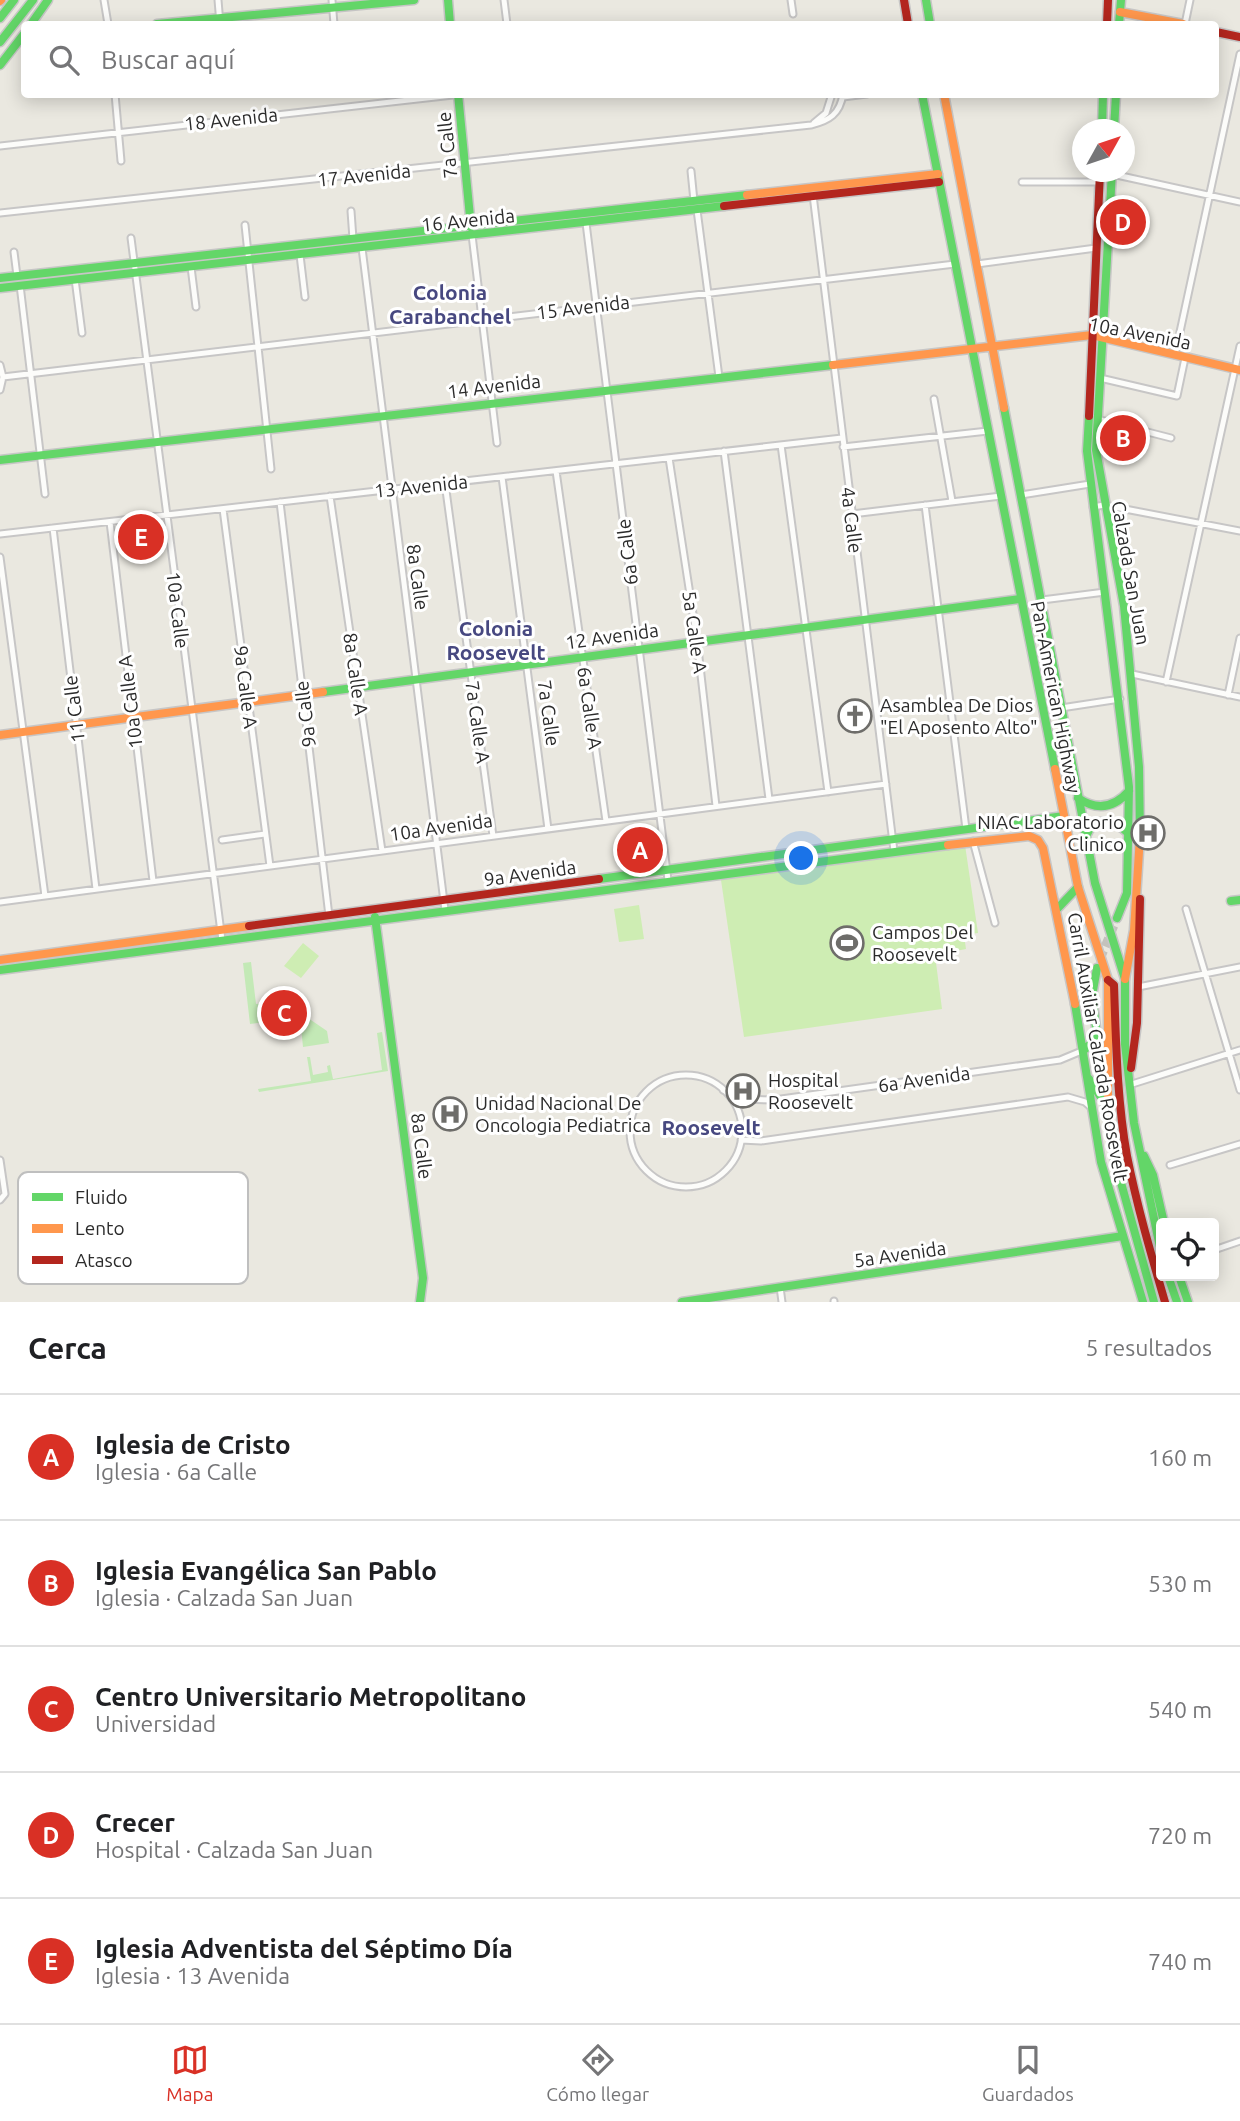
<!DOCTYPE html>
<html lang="es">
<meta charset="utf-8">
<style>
:root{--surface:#fff;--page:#f6f6f6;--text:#202124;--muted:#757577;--line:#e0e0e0;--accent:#d93025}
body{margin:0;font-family:Ubuntu,sans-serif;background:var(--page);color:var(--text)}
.controls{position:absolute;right:21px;bottom:21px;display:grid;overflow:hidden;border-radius:7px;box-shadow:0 4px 18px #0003}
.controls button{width:63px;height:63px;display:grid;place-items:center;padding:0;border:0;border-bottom:2px solid var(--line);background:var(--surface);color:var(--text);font:35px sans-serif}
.compass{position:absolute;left:1072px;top:119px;width:63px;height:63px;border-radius:50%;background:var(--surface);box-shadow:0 4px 18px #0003;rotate:50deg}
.you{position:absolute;left:802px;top:859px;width:24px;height:24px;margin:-18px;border:5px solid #fff;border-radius:50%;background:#1a73e8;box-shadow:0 0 0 10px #1a73e833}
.badge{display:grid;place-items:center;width:46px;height:46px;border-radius:50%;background:var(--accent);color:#fff;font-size:23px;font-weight:700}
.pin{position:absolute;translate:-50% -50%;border:4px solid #fff;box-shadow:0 2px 7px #0006}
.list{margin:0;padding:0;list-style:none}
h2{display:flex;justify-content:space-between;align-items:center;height:91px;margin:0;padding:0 28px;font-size:30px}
h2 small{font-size:23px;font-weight:400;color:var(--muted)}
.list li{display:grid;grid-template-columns:46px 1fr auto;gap:21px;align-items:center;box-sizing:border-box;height:126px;padding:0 28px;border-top:2px solid var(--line)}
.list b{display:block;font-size:26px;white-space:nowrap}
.list p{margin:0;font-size:23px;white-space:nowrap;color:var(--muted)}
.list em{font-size:23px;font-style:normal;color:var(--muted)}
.icon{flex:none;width:38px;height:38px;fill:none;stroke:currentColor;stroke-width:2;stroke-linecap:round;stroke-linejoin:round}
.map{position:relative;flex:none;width:1240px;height:1302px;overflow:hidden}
.search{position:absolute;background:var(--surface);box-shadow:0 4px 18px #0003;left:21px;right:21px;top:21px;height:77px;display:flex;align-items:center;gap:18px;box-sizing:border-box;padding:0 24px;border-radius:7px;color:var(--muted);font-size:26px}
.sheet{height:721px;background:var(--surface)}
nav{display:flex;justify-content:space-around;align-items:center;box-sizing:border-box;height:98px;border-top:2px solid var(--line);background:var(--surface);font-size:19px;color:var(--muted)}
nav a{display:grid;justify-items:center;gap:4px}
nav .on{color:var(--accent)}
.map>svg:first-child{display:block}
.green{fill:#c3e9b6}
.pitch{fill:#ceedb3}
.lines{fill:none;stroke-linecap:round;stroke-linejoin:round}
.primary-tunnel{stroke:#c4c2bc;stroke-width:9;stroke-dasharray:9 4.5;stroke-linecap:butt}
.street-casing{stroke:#c7c6c6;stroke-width:9}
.fast-casing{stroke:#c7c6c6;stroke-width:11}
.slow-casing{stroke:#c7c6c6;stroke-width:11}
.jam-casing{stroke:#c7c6c6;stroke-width:11}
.street{stroke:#fcfcfa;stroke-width:5}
.fast{stroke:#63d668;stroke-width:8}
.slow{stroke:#ff974d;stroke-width:8}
.jam{stroke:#b3261e;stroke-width:8}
.labels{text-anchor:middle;stroke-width:6;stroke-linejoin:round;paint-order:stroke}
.street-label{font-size:19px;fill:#2b2b2b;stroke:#fff}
.poi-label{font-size:19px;fill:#2b2b2b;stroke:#fff;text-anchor:start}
.neighbourhood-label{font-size:21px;font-weight:bold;fill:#474880;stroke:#fff}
.key{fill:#fff;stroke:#bfbfbf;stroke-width:2}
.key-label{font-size:19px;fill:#2b2b2b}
</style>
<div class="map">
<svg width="1240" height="1302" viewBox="0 0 1240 1302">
<rect width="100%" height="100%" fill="#eae8e0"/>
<path class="green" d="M251,962L256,1004L291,1000L301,1006L292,1018L250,1024L243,963Z
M308,1018L327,1031L329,1043L303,1047L301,1027Z
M382,1032L388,1071L259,1092L258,1089L311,1081L307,1057H310L313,1075L328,1072L327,1066L330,1065L333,1079L382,1070L377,1033Z"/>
<path class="pitch" d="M965,845L978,933L964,935L966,949L935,955L942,1009L744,1037L721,880Z
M639,905L644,939L619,942L614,909Z
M303,943L319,956L301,978L284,966Z"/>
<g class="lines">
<path class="primary-tunnel" d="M1100,959L1117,918"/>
<defs>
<path id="street" d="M104,0L108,24
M218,0L220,24
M332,0L334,24
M504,0L507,24
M791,0L793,14
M1185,24L1190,0
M115,94L121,161
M843,97L867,94
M814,123L826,113L832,94
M0,146L462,94
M691,171L694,201
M1112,174L1240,202
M1022,182H1099
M813,195L894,851
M697,210L719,377
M351,211L353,239
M0,213L811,125C829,121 840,114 843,94
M586,223L668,880
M245,225L271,469
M472,235L497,443
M131,238L222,940
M362,248L445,910
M14,252L17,276
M300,255L305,297
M977,264L1096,248
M191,267L196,307
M75,279L82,333
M20,285L45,494
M1175,355L1240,54
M0,365L3,377L0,390
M3,377L955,264
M1100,378L1177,396L1185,358
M934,399L952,501
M1097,419L1171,438
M781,445L828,792
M843,447L988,431
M724,451L769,799
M669,458L697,640L716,806
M556,471L606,821
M502,477L548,829
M445,483L493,836
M1021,495L1090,484
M330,496L382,851
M280,502L329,916
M925,505L966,829
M1093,507L1104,505L1240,531
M223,509L270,866
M852,514L1001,496
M110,522L153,881
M53,528L96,889
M0,534L842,438
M0,557L45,896
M1042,600L1105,592
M1132,674L1240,697
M1166,682L1240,346
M1228,695L1240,638
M1061,708L1120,699
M222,840L265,834
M973,841L995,923
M0,902L886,784
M1186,909L1240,1090
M1138,987L1240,967
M630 1131a56 56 0 1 1 112 0a56 56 0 1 1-112 0Z
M1129,1085L1240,1050
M723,1090L740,1099L774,1100L1060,1060L1084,1050
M741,1140L761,1141L1068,1097L1085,1102L1092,1108
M0,1160L5,1194L0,1200
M1170,1165L1240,1144
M1214,1250L1240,1241
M780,1287L782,1302
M834,1301V1302"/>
<path id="fast" d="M448,0L450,24
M926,0L930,24
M0,18L14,0
M31,24L48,0
M157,24L414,0
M1119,24L1121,0
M0,42L33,0
M0,65L24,34
M458,94L471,227
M922,94L1055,769
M1102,130L1103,94
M1114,130L1116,94
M1112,172L1096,450L1124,606L1139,767L1140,836
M0,278L747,195
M0,288L724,206
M1004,408L1095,883L1125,979V1044L1134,1123L1161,1252
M1089,416L1087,451L1129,787L1127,893L1117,918
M0,460L833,365
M323,692L1020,599
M1078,798C1097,811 1114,808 1129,791
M1086,836C1095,814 1116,821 1129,834
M599,879L1064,816
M1231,901L1240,900
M1057,909L1078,887
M375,917L423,1278L420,1302
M1097,968L1092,996L1105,1097
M0,970L948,845
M1075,1004L1101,1162L1143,1302
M1084,1050L1096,1039
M1089,1079L1108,1108
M1112,1140L1115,1161L1154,1302
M1144,1156L1153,1175L1164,1223
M1168,1276L1177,1302
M1179,1276L1188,1302
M682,1302L1123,1236"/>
<path id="slow" d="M0,1L1,0
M1120,12L1183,24
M944,94L1004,408
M747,195L938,174
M833,365L1092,335L1240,370
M0,735L323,692
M1055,769L1078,887L1108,980V1108L1112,1140
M948,845L1029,836L1038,840L1043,848L1075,1004
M0,960L249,926
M1125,979L1134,930L1140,836"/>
<path id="jam" d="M904,0L908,24
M1107,24L1108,0
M1216,32L1240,37
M724,206L939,182
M1089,416L1100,172
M249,926L599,879
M1108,980L1114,985C1116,1042 1117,1100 1127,1156C1137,1206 1151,1254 1165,1302
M1131,1068L1137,1023L1140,899"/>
</defs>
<use href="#street" class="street-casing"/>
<use href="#fast" class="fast-casing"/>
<use href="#slow" class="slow-casing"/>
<use href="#jam" class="jam-casing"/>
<use href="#street" class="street"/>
<use href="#fast" class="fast"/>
<use href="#slow" class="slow"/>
<use href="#jam" class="jam"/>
</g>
<defs>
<symbol id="church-ring" viewBox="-11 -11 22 22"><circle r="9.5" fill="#fff" stroke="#6e6d6a" stroke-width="1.5"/><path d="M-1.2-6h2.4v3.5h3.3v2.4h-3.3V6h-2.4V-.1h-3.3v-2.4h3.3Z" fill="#6e6d6a"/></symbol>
<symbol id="hospital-ring" viewBox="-11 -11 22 22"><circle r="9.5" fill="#fff" stroke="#6e6d6a" stroke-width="1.5"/><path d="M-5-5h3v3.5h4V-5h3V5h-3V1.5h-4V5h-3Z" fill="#6e6d6a"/></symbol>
<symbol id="stadium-ring" viewBox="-11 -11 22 22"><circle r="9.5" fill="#fff" stroke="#6e6d6a" stroke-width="1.5"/><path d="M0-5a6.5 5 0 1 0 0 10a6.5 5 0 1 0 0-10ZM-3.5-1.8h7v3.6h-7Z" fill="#6e6d6a"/></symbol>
</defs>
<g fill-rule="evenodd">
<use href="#church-ring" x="836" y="697" width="38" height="38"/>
<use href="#hospital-ring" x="1129" y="814" width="38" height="38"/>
<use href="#stadium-ring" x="828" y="924" width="38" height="38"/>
<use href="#hospital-ring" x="724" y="1072" width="38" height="38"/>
<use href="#hospital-ring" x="431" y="1095" width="38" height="38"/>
</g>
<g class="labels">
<g class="street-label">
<text transform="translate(231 119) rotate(-6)" y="7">18 Avenida</text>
<text transform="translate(447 145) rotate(-96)" y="7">7a Calle</text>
<text transform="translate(364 175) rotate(-6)" y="7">17 Avenida</text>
<text transform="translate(468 220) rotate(-6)" y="7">16 Avenida</text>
<text transform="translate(583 307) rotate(-7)" y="7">15 Avenida</text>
<text transform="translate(1140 333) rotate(11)" y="7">10a Avenida</text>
<text transform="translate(494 386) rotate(-7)" y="7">14 Avenida</text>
<text transform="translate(421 486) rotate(-6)" y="7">13 Avenida</text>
<text transform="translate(852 520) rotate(83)" y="7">4a Calle</text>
<text transform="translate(627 552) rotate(-97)" y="7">6a Calle</text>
<text transform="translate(1131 573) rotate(80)" y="7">Calzada San Juan</text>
<text transform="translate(418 577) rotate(82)" y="7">8a Calle</text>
<text transform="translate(178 610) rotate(83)" y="7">10a Calle</text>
<text transform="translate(695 632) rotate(82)" y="7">5a Calle A</text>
<text transform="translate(612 636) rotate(-8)" y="7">12 Avenida</text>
<text transform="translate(356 674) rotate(82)" y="7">8a Calle A</text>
<text transform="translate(246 687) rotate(83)" y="7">9a Calle A</text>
<text transform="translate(1056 697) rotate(79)" y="7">Pan-American Highway</text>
<text transform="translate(130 702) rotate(-97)" y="7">10a Calle A</text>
<text transform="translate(590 708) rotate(82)" y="7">6a Calle A</text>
<text transform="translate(74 709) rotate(-97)" y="7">11 Calle</text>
<text transform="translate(549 713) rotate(82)" y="7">7a Calle</text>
<text transform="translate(305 714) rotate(-97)" y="7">9a Calle</text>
<text transform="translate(478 722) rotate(82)" y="7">7a Calle A</text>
<text transform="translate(441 827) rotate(-8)" y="7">10a Avenida</text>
<text transform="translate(530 873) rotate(-8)" y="7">9a Avenida</text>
<text transform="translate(1098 1047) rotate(80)" y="7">Carril Auxiliar Calzada Roosevelt</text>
<text transform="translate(924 1079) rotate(-8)" y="7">6a Avenida</text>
<text transform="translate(422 1146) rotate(83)" y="7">8a Calle</text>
<text transform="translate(900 1254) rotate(-8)" y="7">5a Avenida</text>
</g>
<g class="poi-label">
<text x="880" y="712">Asamblea De Dios<tspan x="880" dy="22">"El Aposento Alto"</tspan></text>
<text x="1124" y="829" text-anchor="end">NIAC Laboratorio<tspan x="1124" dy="22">Clinico</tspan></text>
<text x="872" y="939">Campos Del<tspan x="872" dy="22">Roosevelt</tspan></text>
<text x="768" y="1087">Hospital<tspan x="768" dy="22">Roosevelt</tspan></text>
<text x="475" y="1110">Unidad Nacional De<tspan x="475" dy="22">Oncologia Pediatrica</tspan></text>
</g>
<g class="neighbourhood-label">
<text x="450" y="300">Colonia<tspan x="450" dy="24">Carabanchel</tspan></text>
<text x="496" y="636">Colonia<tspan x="496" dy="24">Roosevelt</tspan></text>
<text x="711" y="1135">Roosevelt</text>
</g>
</g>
<rect x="18" y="1172" width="230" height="112" rx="10" class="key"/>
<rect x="32" y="1193" width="31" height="8" fill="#63d668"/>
<rect x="32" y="1224" width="31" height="9" fill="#ff974d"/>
<rect x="32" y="1256" width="31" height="8" fill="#b3261e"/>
<g class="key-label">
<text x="75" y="1204">Fluido</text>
<text x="75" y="1235">Lento</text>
<text x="75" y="1267">Atasco</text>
</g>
</svg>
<div class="controls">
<button><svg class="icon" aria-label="locate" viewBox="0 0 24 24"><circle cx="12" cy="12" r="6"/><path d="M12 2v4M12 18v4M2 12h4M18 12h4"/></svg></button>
</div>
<svg class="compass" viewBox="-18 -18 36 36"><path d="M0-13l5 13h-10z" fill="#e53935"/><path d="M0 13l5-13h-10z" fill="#757577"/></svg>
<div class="you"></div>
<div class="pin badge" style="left:640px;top:850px">A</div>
<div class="pin badge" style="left:1123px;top:438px">B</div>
<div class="pin badge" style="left:284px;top:1013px">C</div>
<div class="pin badge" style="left:1123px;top:222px">D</div>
<div class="pin badge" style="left:141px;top:537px">E</div>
<div class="search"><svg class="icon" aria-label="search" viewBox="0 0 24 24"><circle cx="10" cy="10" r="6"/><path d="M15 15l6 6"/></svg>Buscar aquí</div>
</div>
<section class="sheet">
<h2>Cerca<small>5 resultados</small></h2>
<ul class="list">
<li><span class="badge">A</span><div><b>Iglesia de Cristo</b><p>Iglesia · 6a Calle</p></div><em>160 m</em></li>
<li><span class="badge">B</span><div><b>Iglesia Evangélica San Pablo</b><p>Iglesia · Calzada San Juan</p></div><em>530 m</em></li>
<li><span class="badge">C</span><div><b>Centro Universitario Metropolitano</b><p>Universidad</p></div><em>540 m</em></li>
<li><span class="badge">D</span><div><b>Crecer</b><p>Hospital · Calzada San Juan</p></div><em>720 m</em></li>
<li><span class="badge">E</span><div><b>Iglesia Adventista del Séptimo Día</b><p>Iglesia · 13 Avenida</p></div><em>740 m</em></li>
</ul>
</section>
<nav>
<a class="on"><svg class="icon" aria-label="map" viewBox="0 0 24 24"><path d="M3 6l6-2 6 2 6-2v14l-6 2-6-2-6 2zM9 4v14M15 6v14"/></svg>Mapa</a>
<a><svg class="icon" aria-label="directions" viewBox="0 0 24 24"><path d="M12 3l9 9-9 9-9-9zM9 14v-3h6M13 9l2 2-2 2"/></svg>Cómo llegar</a>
<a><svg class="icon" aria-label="saved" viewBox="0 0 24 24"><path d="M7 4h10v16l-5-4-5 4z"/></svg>Guardados</a>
</nav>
